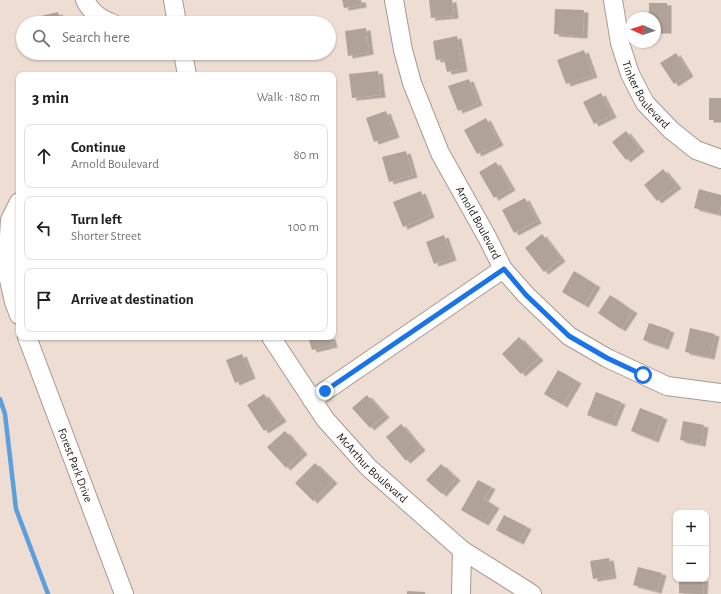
<!DOCTYPE html>
<meta charset="utf-8">
<style>
:root{--surface:#fff;--page:#f6f6f6;--text:#202124;--muted:#757577;--line:#e0e0e0}
body{margin:0;font-family:"Alegreya Sans",sans-serif;background:var(--page);color:var(--text)}
.controls{position:absolute;right:12px;bottom:12px;display:grid;overflow:hidden;border-radius:8px;box-shadow:0 1px 3px #0004}
.controls button{width:36px;height:36px;display:grid;place-items:center;padding:0;border:0;border-bottom:1px solid var(--line);background:var(--surface);color:var(--text);font:20px sans-serif}
.compass{position:absolute;left:625px;top:12px;width:36px;height:36px;border-radius:50%;background:var(--surface);box-shadow:0 1px 3px #0004;rotate:273deg}
.stop{position:absolute;width:12px;height:12px;margin:-9px;border:3px solid #1a73e8;border-radius:50%;background:#fff}
.stop.end{background:#1a73e8;border-color:#fff;box-shadow:0 1px 4px #0008}
.list{margin:0;padding:0;list-style:none}
h2{display:flex;justify-content:space-between;align-items:center;height:52px;margin:0;padding:0 16px;font-size:17px}
h2 small{font-size:13px;font-weight:400;color:var(--muted)}
.list li{display:grid;grid-template-columns:26px 1fr auto;gap:12px;align-items:center;box-sizing:border-box;height:64px;margin:0 8px 8px;padding:0 8px;border:1px solid var(--line);border-radius:8px}
.list b{display:block;font-size:15px;white-space:nowrap}
.list p{margin:0;font-size:13px;white-space:nowrap;color:var(--muted)}
.list em{font-size:13px;font-style:normal;color:var(--muted)}
.icon{flex:none;width:22px;height:22px;fill:none;stroke:currentColor;stroke-width:2;stroke-linecap:round;stroke-linejoin:round}
.map{position:relative;flex:none;width:721px;height:594px;overflow:hidden}
.search{position:absolute;background:var(--surface);box-shadow:0 1px 3px #0004;left:16px;top:16px;width:320px;height:44px;display:flex;align-items:center;gap:10px;box-sizing:border-box;padding:0 14px;border-radius:22px;color:var(--muted);font-size:15px}
.panel{position:absolute;background:var(--surface);box-shadow:0 1px 3px #0004;left:16px;top:72px;width:320px;height:268px;border-radius:8px}
.map>svg:first-child{display:block}
.lines{fill:none;stroke-linecap:round;stroke-linejoin:round}
.stream{stroke:#5c9fdb;stroke-width:4.5}
.building{fill:#b1a298;filter:url(#shadow)}
.minor-casing{stroke:#a99a90;stroke-width:20}
.minor{stroke:#fff;stroke-width:18}
.route{stroke:#1a73e8;stroke-width:5}
.labels{text-anchor:middle;stroke-width:3.5;stroke-linejoin:round;paint-order:stroke}
.street-label{font-size:12px;fill:#27211d;stroke:#fff}
</style>
<div class="map">
<svg width="721" height="594" viewBox="0 0 721 594">
<defs>
<filter id="shadow"><feDropShadow dx="4.5" dy="2.5" stdDeviation="0" flood-color="#0004"/></filter>
</defs>
<rect width="100%" height="100%" fill="#edddd3"/>
<g class="lines">
<path class="stream" d="M0,399L5,414L16,509L48,594"/>
</g>
<path class="building" d="M342,0H361L362,5L344,8Z
M429,0H452L454,16L431,18Z
M649,3H667V31H655V18H649Z
M555,9L584,10L583,36L554,34Z
M58,12L61,23H33L32,18Z
M366,28L369,52L348,56L345,31Z
M457,36L463,69L447,72L444,59L436,60L433,41Z
M584,50L593,75L566,84L557,60Z
M676,53L689,74L674,84L660,63Z
M378,71L381,95L352,98L349,74Z
M469,79L478,103L458,111L448,86Z
M601,93L612,115L594,124L583,102Z
M709,98H721V120H709Z
M386,111L395,135L374,142L366,118Z
M486,118L499,143L477,154L464,130Z
M626,131L640,149L626,160L612,142Z
M406,151L413,175L389,182L382,157Z
M496,162L511,188L494,198L479,172Z
M663,169L677,186L657,201L644,185Z
M699,189L721,195V205L719,214L694,208Z
M421,191L430,215L403,227L393,202Z
M525,198L537,221L514,233L502,210Z
M542,234L561,259L544,272L525,248Z
M444,235L452,258L434,264L426,242Z
M574,271L596,285L584,305L562,292Z
M610,295L633,311L621,329L598,313Z
M649,323L670,330L664,347L643,340Z
M690,328L715,334L710,357L685,352Z
M308,337H331L333,345L312,350Z
M519,337L539,358L521,374L502,354Z
M242,354L251,376L235,383L226,360Z
M558,370L577,381L563,405L544,394Z
M596,392L621,402L612,424L587,415Z
M264,394L282,419L264,431L247,405Z
M367,395L385,415L370,428L352,408Z
M640,408L663,417L654,440L631,431Z
M683,421L704,425L701,444L680,440Z
M401,424L421,448L406,461L386,437Z
M285,431L303,452L286,468L267,447Z
M315,463L333,481L313,501L295,483Z
M441,464L456,478L442,494L426,480Z
M478,480L491,487L484,499L495,506L484,523L461,510Z
M504,515L527,527L519,542L496,530Z
M609,558L612,576L593,579L590,561Z
M638,567L662,573L657,591L633,585Z
M679,579H704L703,594L679,593Z
M407,591L425,592V594H407Z"/>
<g class="lines">
<defs>
<g id="minor">
<path d="M85,0C91,12 99,18 112,23"/>
<path d="M173,0L177,23"/>
<path id="s1" d="M394,0L403,50L412,83L440,153L487,237L503,269L526,295L569,336L607,358L667,386L721,393"/>
<path id="s2" d="M613,0L620,43L630,74L645,103L671,130L696,150L721,159"/>
<path d="M183,53L187,75"/>
<path d="M19,202L10,220L7,271L14,302L19,315"/>
<path id="s3" d="M27,337L124,594"/>
<path id="s4" d="M271,337L325,419L368,467L462,550L461,594"/>
<path d="M312,400L503,269"/>
<path d="M462,550L532,594"/>
</g>
</defs>
<use href="#minor" class="minor-casing"/>
<use href="#minor" class="minor"/>
</g>
<g class="lines">
<path class="route" d="M325,391L504,269L526,295L569,336L607,358L643,375"/>
</g>
<g class="labels">
<g class="street-label">
<text dy="4" stroke="none"><textPath href="#s2" startOffset="102">Tinker Boulevard</textPath></text>
<text dy="4" stroke="none"><textPath href="#s1" startOffset="240">Arnold Boulevard</textPath></text>
<text dy="4" stroke="none"><textPath href="#s3" startOffset="137">Forest Park Drive</textPath></text>
<text dy="4" stroke="none"><textPath href="#s4" startOffset="166">McArthur Boulevard</textPath></text>
</g>
</g>
</svg>
<div class="controls">
<button>+</button>
<button>−</button>
</div>
<svg class="compass" viewBox="-18 -18 36 36"><path d="M0-13l5 13h-10z" fill="#e53935"/><path d="M0 13l5-13h-10z" fill="#757577"/></svg>
<div class="stop" style="left:643px;top:375px"></div>
<div class="stop end" style="left:325px;top:391px"></div>
<div class="search"><svg class="icon" aria-label="search" viewBox="0 0 24 24"><circle cx="10" cy="10" r="6"/><path d="M15 15l6 6"/></svg>Search here</div>
<section class="panel">
<h2>3 min<small>Walk · 180 m</small></h2>
<ul class="list">
<li><svg class="icon" aria-label="ahead" viewBox="0 0 24 24"><path d="M12 20V5M6 11l6-6 6 6"/></svg><div><b>Continue</b><p>Arnold Boulevard</p></div><em>80 m</em></li>
<li><svg class="icon" aria-label="left" viewBox="0 0 24 24"><path d="M17 20v-9H6M10 6l-5 5 5 5"/></svg><div><b>Turn left</b><p>Shorter Street</p></div><em>100 m</em></li>
<li><svg class="icon" aria-label="arrive" viewBox="0 0 24 24"><path d="M6 21V4h12l-3 4 3 4H6"/></svg><div><b>Arrive at destination</b></div></li>
</ul>
</section>
</div>
